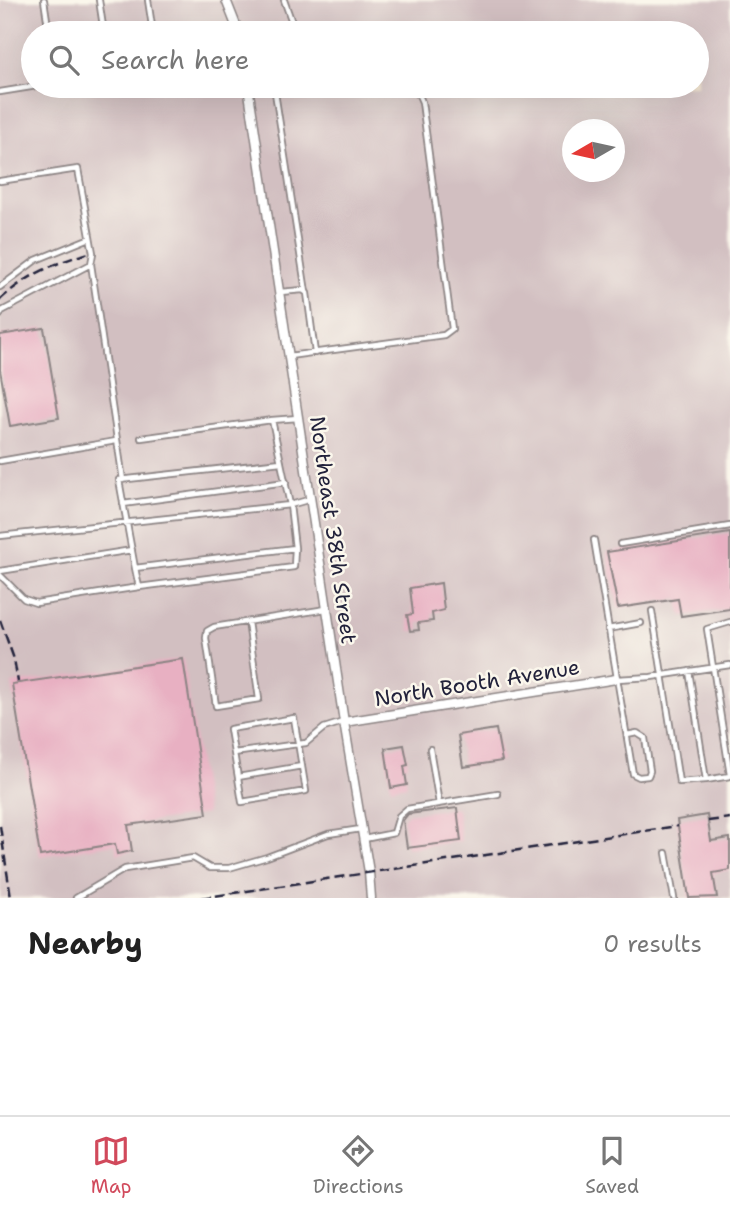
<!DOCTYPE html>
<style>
:root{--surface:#fff;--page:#f2f2f2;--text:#222;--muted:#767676;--line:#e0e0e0;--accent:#d1495b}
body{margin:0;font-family:"Shantell Sans",sans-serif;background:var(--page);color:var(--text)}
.compass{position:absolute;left:562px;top:119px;width:63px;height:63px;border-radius:50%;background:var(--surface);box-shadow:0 7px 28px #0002;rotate:261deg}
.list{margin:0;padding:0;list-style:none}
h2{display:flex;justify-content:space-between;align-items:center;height:91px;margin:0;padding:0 28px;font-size:30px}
h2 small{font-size:23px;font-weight:400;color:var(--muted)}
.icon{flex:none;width:38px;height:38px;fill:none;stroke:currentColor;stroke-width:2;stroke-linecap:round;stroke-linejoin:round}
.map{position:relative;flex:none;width:730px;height:898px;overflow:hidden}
.search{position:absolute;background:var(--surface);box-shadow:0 7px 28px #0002;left:21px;right:21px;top:21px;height:77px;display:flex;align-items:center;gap:18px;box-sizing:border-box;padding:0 24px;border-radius:38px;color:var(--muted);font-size:26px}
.sheet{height:217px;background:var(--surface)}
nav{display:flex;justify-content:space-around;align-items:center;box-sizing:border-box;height:98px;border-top:2px solid var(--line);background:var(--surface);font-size:19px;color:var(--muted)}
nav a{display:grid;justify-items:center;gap:4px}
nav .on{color:var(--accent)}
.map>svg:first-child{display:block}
.industrial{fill:#d2bfc1;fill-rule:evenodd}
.building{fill:#e8b0c2}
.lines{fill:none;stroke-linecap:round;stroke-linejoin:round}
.service-casing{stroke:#8c8484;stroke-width:8}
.minor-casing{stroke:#8c8484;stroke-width:11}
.service{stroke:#fff;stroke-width:4.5}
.minor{stroke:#fff;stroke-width:8}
.rail{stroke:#22223b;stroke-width:2.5;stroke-dasharray:10 5;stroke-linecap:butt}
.labels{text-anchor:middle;stroke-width:5;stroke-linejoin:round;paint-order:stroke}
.street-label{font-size:21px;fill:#22223b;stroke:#fbf7ec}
</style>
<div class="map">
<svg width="730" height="898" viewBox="0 0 730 898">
<rect width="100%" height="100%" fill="#fbf7ec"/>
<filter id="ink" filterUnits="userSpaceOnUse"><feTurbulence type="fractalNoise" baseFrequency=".0143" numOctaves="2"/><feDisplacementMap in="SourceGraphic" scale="14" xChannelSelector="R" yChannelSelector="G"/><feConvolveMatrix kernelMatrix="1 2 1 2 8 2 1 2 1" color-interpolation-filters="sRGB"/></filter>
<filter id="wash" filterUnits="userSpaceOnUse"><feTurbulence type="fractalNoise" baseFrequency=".00686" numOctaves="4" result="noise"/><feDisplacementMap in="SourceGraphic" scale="28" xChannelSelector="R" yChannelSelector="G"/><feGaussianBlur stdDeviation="1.57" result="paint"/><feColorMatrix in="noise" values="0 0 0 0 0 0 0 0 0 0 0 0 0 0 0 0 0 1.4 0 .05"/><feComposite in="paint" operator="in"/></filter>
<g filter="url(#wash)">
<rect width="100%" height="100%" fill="#f5e5cd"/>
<path class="industrial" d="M0,0H730V898H0ZM33,33H697V86H33ZM572,130H614V172H572Z"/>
<g id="blocks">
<path class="building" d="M44,328L59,418L10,426L0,370V335Z
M730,533V609L681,616L678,599L618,608L607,552Z
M441,583L444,610L432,613L433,621L418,623L419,630L410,631L407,615L413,614L410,588Z
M183,659L207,814L128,825L132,851L117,854L115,844L40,856L12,684Z
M496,729L502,761L463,767L458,735Z
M404,745L408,765L404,766L407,785L391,788L385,748Z
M457,808L461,841L407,848L403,820L408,814Z
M707,815L711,841L730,838V870L713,873L717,897L689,898L677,820Z"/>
</g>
</g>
<g filter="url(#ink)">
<use href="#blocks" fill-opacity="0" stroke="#8c8484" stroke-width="2"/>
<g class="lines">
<defs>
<path id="service" d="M44,0L49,33
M99,0L104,33
M148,0L153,33
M284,0L294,28
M274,86L306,292
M0,92L37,86
M0,181L78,169L93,253L91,264L123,480
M0,287L36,260L90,238
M280,292L303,290L307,293L315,353
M0,315L2,311L91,264
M289,356L444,335L452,329L422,102L415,86
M298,418L272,420L290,505L311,499
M141,438L272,420
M0,461L116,441
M123,504L286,482
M0,536L290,505L295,548L135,568L119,480L281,462
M594,540L633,774L639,777L648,776L650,771L645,738L637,733L627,735
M620,544L730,526
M135,568L139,587L294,567L295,548
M0,571L132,550
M0,575L24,599L36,603L139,587
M652,611L679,782L706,780
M248,622L259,699L216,706L206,638L207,631L214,627L326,609
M730,622L707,629L730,775
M608,629L641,623
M689,671L706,780L730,776
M617,679L651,677L730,665
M430,749L439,804
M234,753L230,729L294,718L306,791L242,802L234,753L298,744L306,743L324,728L343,722
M238,777L302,766
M364,839L394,833L399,816L407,809L498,794
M666,853L674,898
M76,898L125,869L193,858L210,868H229L267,857L328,834L361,829"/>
<path id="minor" d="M226,0L239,33
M248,86L344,722L369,872L371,898
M344,722L616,679"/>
</defs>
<use href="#service" class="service-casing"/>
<use href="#minor" class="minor-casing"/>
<use href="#service" class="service"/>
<use href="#minor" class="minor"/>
<path class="rail" d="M0,300C25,276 56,262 89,253
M0,620L14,659L18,682
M708,821L730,818
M0,826L11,898
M201,898L678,826"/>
</g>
</g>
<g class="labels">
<g class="street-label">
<text transform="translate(333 530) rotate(82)" y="7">Northeast 38th Street</text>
<text transform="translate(477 683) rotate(-9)" y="7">North Booth Avenue</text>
</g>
</g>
</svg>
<svg class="compass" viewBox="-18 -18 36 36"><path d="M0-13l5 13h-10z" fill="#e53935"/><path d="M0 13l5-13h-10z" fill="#767676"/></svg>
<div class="search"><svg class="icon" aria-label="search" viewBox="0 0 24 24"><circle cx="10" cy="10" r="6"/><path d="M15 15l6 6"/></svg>Search here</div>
</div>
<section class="sheet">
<h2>Nearby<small>0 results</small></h2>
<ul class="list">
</ul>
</section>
<nav>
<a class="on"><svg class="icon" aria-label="map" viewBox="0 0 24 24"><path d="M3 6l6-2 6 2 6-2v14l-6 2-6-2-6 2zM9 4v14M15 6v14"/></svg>Map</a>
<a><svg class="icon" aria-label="directions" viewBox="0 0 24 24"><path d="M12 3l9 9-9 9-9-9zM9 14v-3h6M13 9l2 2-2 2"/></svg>Directions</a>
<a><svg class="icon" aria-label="saved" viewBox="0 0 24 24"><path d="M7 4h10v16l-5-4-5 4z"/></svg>Saved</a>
</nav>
